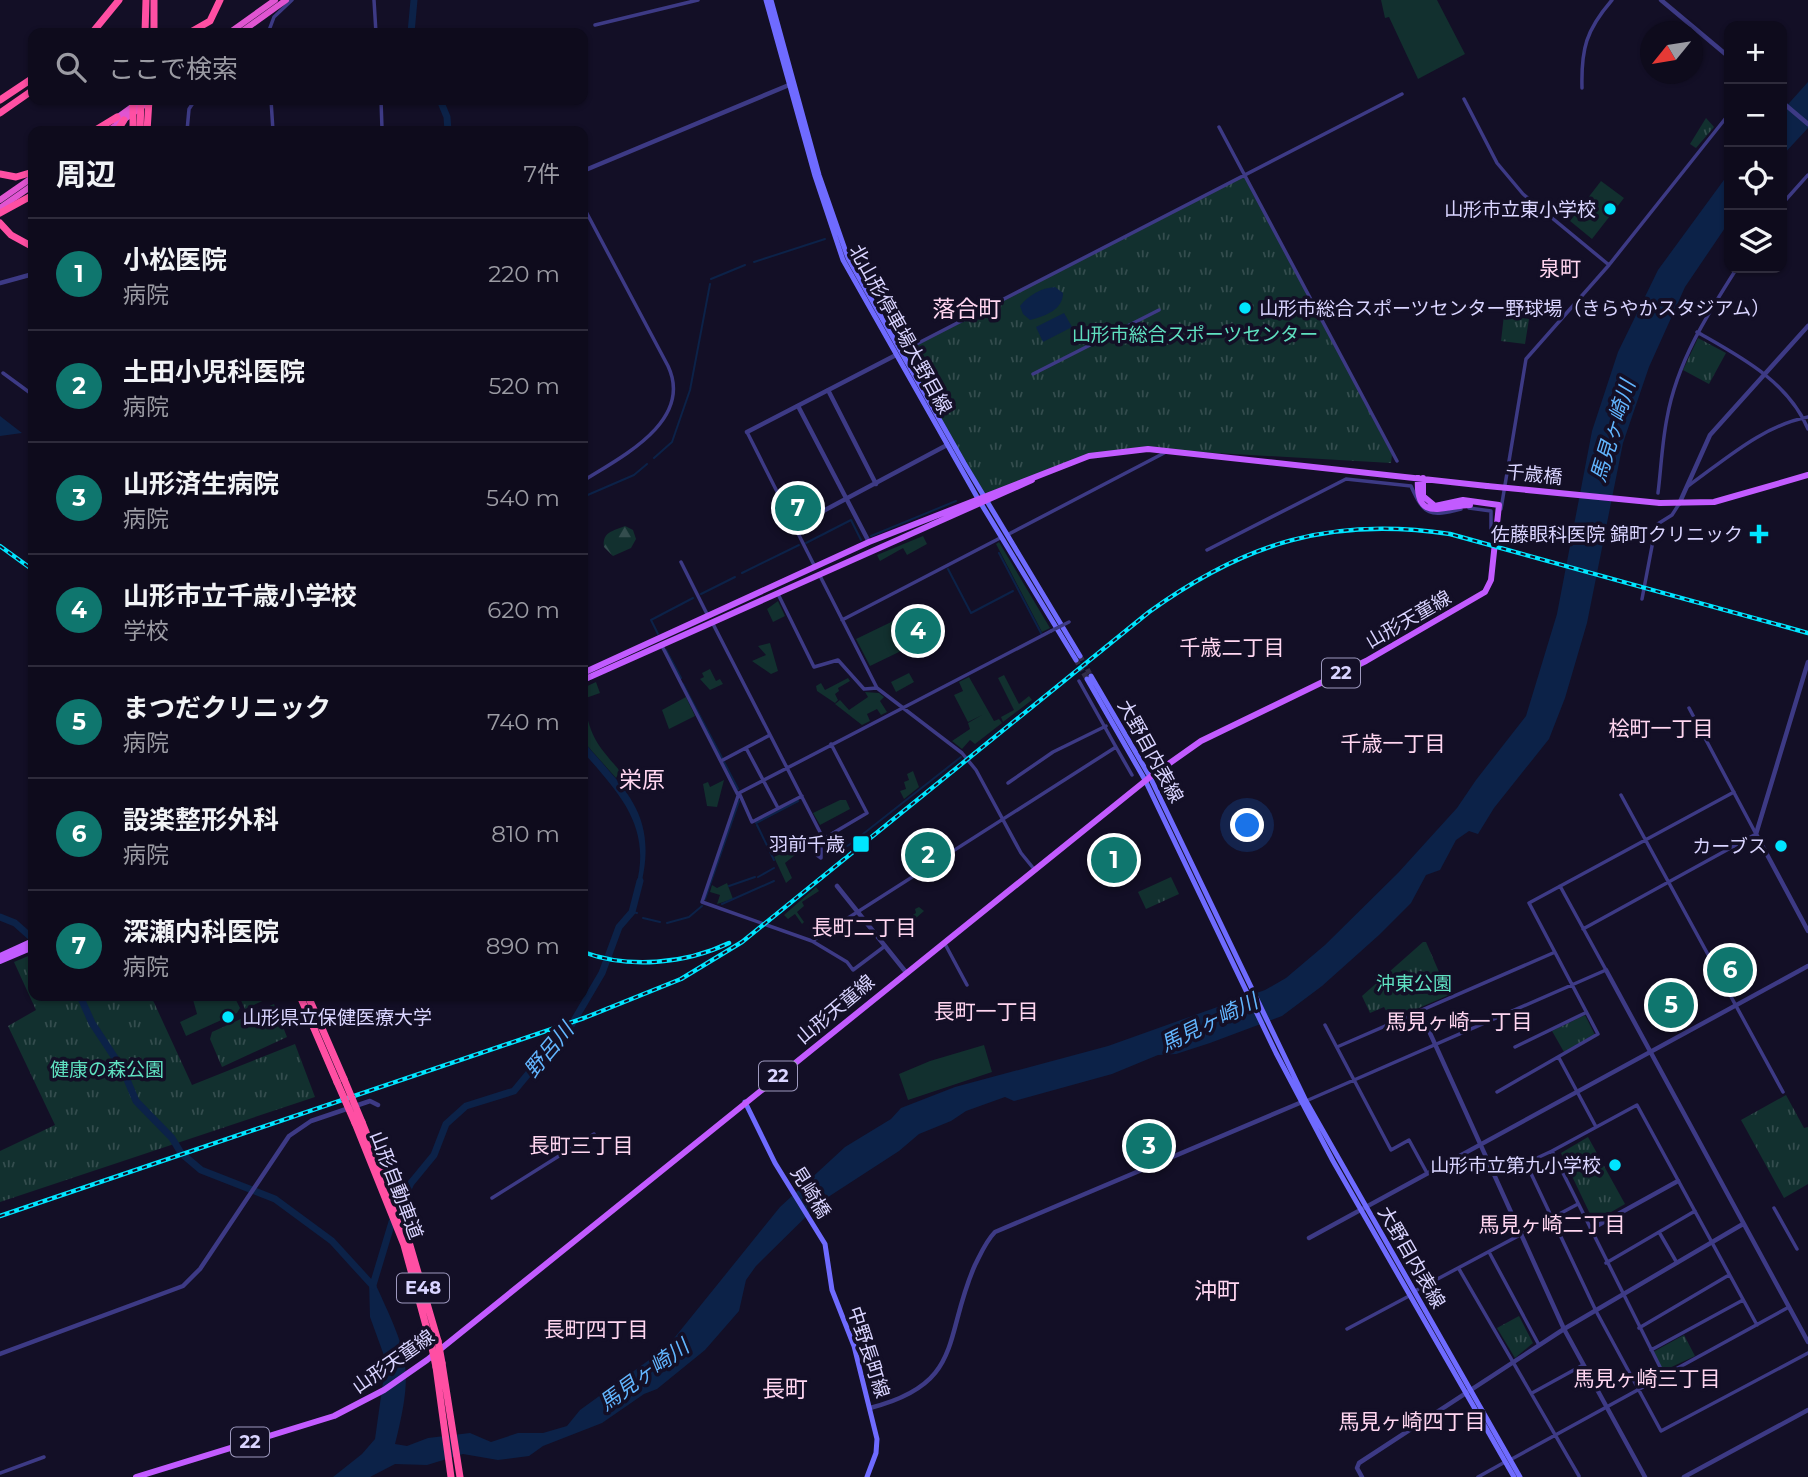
<!DOCTYPE html>
<html lang="ja">
<meta charset="utf-8">
<style>
:root{--surface:#0e0b1c;--page:#1c1929;--text:#f1f3f6;--muted:#9b9ba3;--line:#2e2b3b;--accent:#0f766e}
body{margin:0;font-family:Montserrat,"Noto Sans JP",sans-serif;background:var(--page);color:var(--text)}
.controls{position:absolute;right:21px;top:21px;display:grid;overflow:hidden;border-radius:14px;box-shadow:0 2px 5px #0004}
.controls button{width:63px;height:63px;display:grid;place-items:center;padding:0;border:0;border-bottom:2px solid var(--line);background:var(--surface);color:var(--text);font:35px sans-serif}
.compass{position:absolute;left:1640px;top:21px;width:63px;height:63px;border-radius:50%;background:var(--surface);box-shadow:0 2px 5px #0004;rotate:240deg}
.you{position:absolute;left:1248px;top:826px;width:24px;height:24px;margin:-18px;border:5px solid #fff;border-radius:50%;background:#1a73e8;box-shadow:0 0 0 10px #1a73e833}
.badge{display:grid;place-items:center;width:46px;height:46px;border-radius:50%;background:var(--accent);color:#fff;font-size:23px;font-weight:700}
.pin{position:absolute;translate:-50% -50%;border:4px solid #fff;box-shadow:0 2px 7px #0006}
.list{margin:0;padding:0;list-style:none}
h2{display:flex;justify-content:space-between;align-items:center;height:91px;margin:0;padding:0 28px;font-size:30px}
h2 small{font-size:23px;font-weight:400;color:var(--muted)}
.list li{display:grid;grid-template-columns:46px 1fr auto;gap:21px;align-items:center;box-sizing:border-box;height:112px;padding:0 28px;border-top:2px solid var(--line)}
.list b{display:block;font-size:26px;white-space:nowrap}
.list p{margin:0;font-size:23px;white-space:nowrap;color:var(--muted)}
.list em{font-size:23px;font-style:normal;color:var(--muted)}
.icon{flex:none;width:38px;height:38px;fill:none;stroke:currentColor;stroke-width:2;stroke-linecap:round;stroke-linejoin:round}
.map{position:relative;flex:none;width:1808px;height:1477px;overflow:hidden}
.search{position:absolute;background:var(--surface);box-shadow:0 2px 5px #0004;left:28px;top:28px;width:560px;height:77px;display:flex;align-items:center;gap:18px;box-sizing:border-box;padding:0 24px;border-radius:14px;color:var(--muted);font-size:26px}
.panel{position:absolute;background:var(--surface);box-shadow:0 2px 5px #0004;left:28px;top:126px;width:560px;height:875px;border-radius:14px}
.map>svg:first-child{display:block}
.green{fill:#12302f}
.forest{fill:url(#forest-firs)}
.park{fill:url(#park-tufts)}
.water{fill:#0c2248}
.lines{fill:none;stroke-linecap:round;stroke-linejoin:round}
.stream{stroke:#0c2248;stroke-width:2}
.river{stroke:#0c2248;stroke-width:7}
.secondary-tunnel{stroke:#312d47;stroke-width:5;stroke-dasharray:5 2.5;stroke-linecap:butt}
.minor{stroke:#3d3a85;stroke-width:3.5}
.tertiary{stroke:#3d3a85;stroke-width:4.5}
.secondary{stroke:#6f6bff;stroke-width:5}
.primary{stroke:#c25bff;stroke-width:6}
.trunk{stroke:#e055d1;stroke-width:6}
.motorway{stroke:#ff4fa3;stroke-width:7}
.rail-casing{stroke:#00e5ff;stroke-width:4.5}
.rail{stroke:#130f26;stroke-width:2;stroke-dasharray:5;stroke-linecap:butt}
.minor-bridge{stroke:#3d3a85;stroke-width:3.5}
.primary-bridge{stroke:#c25bff;stroke-width:6}
.motorway-bridge{stroke:#ff4fa3;stroke-width:7}
.poi-dot{fill:#00e5ff;stroke:#130f26;stroke-width:2.5}
.labels{text-anchor:middle;stroke-width:7;stroke-linejoin:round;paint-order:stroke}
.shield{fill:#130f26;stroke:#9e99be;stroke-width:2}
.shield-label{font-size:18px;font-weight:bold;fill:#d9d4ff}
.poi-label{font-size:19px;fill:#d9d4ff;stroke:#130f26;text-anchor:end}
.street-label{font-size:19px;fill:#d9d4ff;stroke:#130f26}
.park-label{font-size:19px;fill:#5fe0c0;stroke:#130f26}
.neighbourhood-label{font-size:21px;fill:#ffd6f0;stroke:#130f26}
.water-label{font-size:21px;font-style:italic;fill:#62b6ff;stroke:#130f26}
.quarter-label{font-size:23px;fill:#ffd6f0;stroke:#130f26}
</style>
<div class="map">
<svg width="1808" height="1477" viewBox="0 0 1808 1477">
<defs>
<pattern id="forest-firs" width="22" height="20" patternUnits="userSpaceOnUse" patternTransform="scale(1.75)"><rect width="22" height="20" fill="#12302f"/><path d="M5 1l3.5 6h-7zM16 11l3.5 6h-7z" fill="#344d4e"/></pattern>
<pattern id="park-tufts" width="24" height="20" patternUnits="userSpaceOnUse" patternTransform="scale(1.75)"><rect width="24" height="20" fill="#12302f"/><path d="M3 7l-1-3M5 7V3M7 7l1-3M15 17l-1-3M17 17v-4M19 17l1-3" fill="none" stroke="#344d4e"/></pattern>
</defs>
<rect width="100%" height="100%" fill="#130f26"/>
<path class="green" d="M1381,0H1437L1465,54L1418,79L1389,17L1385,18Z
M1601,181L1624,198L1592,239L1570,221Z
M923,536L927,544L907,555L903,548L880,561L877,555Z
M999,542L1050,628L1042,632L996,544Z
M778,601L785,616L773,622L767,609Z
M916,610L930,637L870,666L856,639Z
M770,643L778,671L771,674L752,661L766,655L758,646Z
M710,669L716,681L720,679L723,684L710,690L700,679L704,677L702,673Z
M909,673L914,682L896,692L891,682Z
M1004,675L1019,704L1029,696L1032,700L1003,722L1001,717L1014,710L998,678Z
M969,677L994,721L999,719L1002,723L975,744L970,740L962,749L952,741L970,729L968,723L982,715L968,722L954,695L963,691L959,682Z
M848,678L850,681L838,688L839,691L835,694L838,700L835,703L817,691L816,686L821,683L825,690Z
M596,682L600,693L583,699C591,738 595,742 620,771L616,778L583,741V688Z
M865,692L879,693L884,697L880,701L887,712L881,715L877,709L867,714L870,721L862,725L835,704L840,700L849,710L868,697Z
M686,697L695,716L669,729L662,710Z
M913,771L919,787L904,799L900,791L906,789L904,782L909,780L907,774Z
M724,780L717,807L707,806L703,784L708,782L710,787Z
M840,800H846L850,809L820,825L813,813Z
M818,836V844L800,851L785,863L792,878L786,883L774,857Z
M727,883L733,899L717,904L720,895L710,892L712,885L717,888Z
M816,887L819,891L802,902L804,906L797,912L804,922L802,924L795,914L788,919L784,915Z
M919,907L924,911L899,933L895,926L916,913L915,909Z
M192,996H234L240,1008L237,1013L186,1036L180,1022L197,1014Z
M984,1045L992,1072L908,1100L899,1074L930,1061Z"/>
<path class="forest" d="M625,526L633,530L636,539L631,548L613,556L604,547C602,532 613,531 625,526Z"/>
<path class="park" d="M1706,118L1714,127L1696,148L1690,144Z
M1245,175L1392,455L1391,463L1148,449L1107,452L983,495L902,352Z
M1504,315L1529,319L1525,344L1501,341Z
M1698,338L1726,353L1709,384L1683,370Z
M1171,877L1179,894L1146,909L1138,892Z
M1423,942H1426L1449,995L1391,1020L1384,1007L1370,1013L1362,996Z
M33,954V996H151L192,1085L295,1044L315,1097L0,1202V1151L55,1125L8,1026L36,1010L14,962Z
M239,996H270L271,997L245,1009Z
M274,1004L287,1037L222,1067L210,1039L212,1032Z
M1585,1015L1595,1035L1564,1052L1552,1031Z
M1786,1095L1804,1128L1808,1127V1184L1784,1198L1741,1120Z
M1588,1137L1625,1204L1599,1219L1591,1216L1561,1153Z
M1519,1316L1533,1343L1515,1358L1497,1328Z
M1684,1335L1695,1356L1663,1371L1653,1352Z"/>
<path class="water" d="M1808,82V128L1782,156V111Z
M1729,173V222L1685,287L1649,367L1623,443L1587,623L1565,698L1549,739L1494,808L1478,834L1469,831L1456,840L1440,870L1426,875L1411,903L1379,935L1322,986L1282,1016L1210,1043L1176,1054L1158,1055L1112,1074L1014,1101L1005,1097L966,1111L951,1121L919,1134L899,1151L822,1201L756,1266L746,1280L739,1311L705,1350L657,1389L644,1394L602,1423L543,1446L529,1456L498,1460L463,1454L427,1465L395,1464L370,1477H333L362,1454L375,1439L386,1361L370,1317L369,1280L374,1281C407,1353 415,1365 395,1444L407,1446L428,1438L470,1433L491,1442L518,1433H543L567,1426L580,1410L667,1347L780,1207L845,1147L891,1119L901,1108L955,1087L1108,1046L1265,990L1286,978L1325,945L1398,873L1457,808L1476,780L1526,716L1557,614L1592,431L1618,352L1658,270Z
M1055,287L1063,293C1063,310 1045,316 1030,320L1023,314L1020,306C1029,295 1041,288 1055,287Z
M1064,313L1072,327L1043,342L1036,327Z
M0,416L22,433L0,436Z
M583,741C627,792 659,816 640,889L636,886C652,827 620,794 583,752Z"/>
<g class="lines">
<path class="stream" d="M754,262L825,239
M711,279L745,265
M654,458L672,442L690,390L710,284
M583,497L634,475L647,464
M871,536L956,501
M806,543L851,520L861,540
M999,553L1041,633
M948,569L971,613L1013,591
M742,573L799,545
M701,594L735,577
M658,634L651,620L693,598
M666,650L681,678
M683,684L722,758
M724,762L738,789
M756,823L798,801
M757,825L774,860
M831,854L849,845L961,757
M758,877L774,868
M729,886L755,877
M705,899L739,801
M722,904L774,881
M632,912L637,913
M643,918L660,922
M667,923L689,917L702,906"/>
<path class="river" d="M411,33L414,0
M440,100L447,117L448,131
M0,917L15,923L33,939
M80,996L92,1023L123,1070L136,1101L172,1138L181,1153L201,1170L275,1199L332,1241L373,1286
M373,1285L392,1222L411,1183L434,1155L446,1124L466,1106L514,1091L543,1056L562,1041L602,973L619,927L632,912L640,881"/>
<path class="secondary-tunnel" d="M1080,656L1091,676
M1076,660L1087,679"/>
<path class="minor" d="M374,0L376,33
M595,25L698,0
M268,33L274,17L292,0
M1582,88C1581,49 1586,30 1612,0
M1464,99L1497,163L1523,194L1609,265
M271,100L273,131
M381,100L382,129
M1219,127L1397,461
M187,131L189,109L195,100
M337,131L382,129
M1782,204L1808,175
M583,206L668,366C694,421 621,457 583,481
M1697,332C1739,356 1788,381 1808,429
M901,352L1402,94
M3,373L33,395
M1033,374L1159,310
M747,432L815,567
M1688,486C1726,459 1762,426 1808,417
M1658,493C1661,469 1662,443 1667,418C1677,362 1707,315 1737,268
M1469,508L1491,511V532L1496,537
M1501,509L1526,359L1609,265L1729,114
M1007,535L1166,452
M1207,550L1346,479L1411,486C1424,516 1430,517 1461,509
M681,562L708,616
M819,574L877,688L962,753L976,770L1021,853L1034,869
M778,594L814,667L838,660L864,689L877,688
M1642,599L1656,525L1672,515L1679,504
M842,620L1002,537
M712,622L821,834V858L817,855L819,845
M1051,631L739,793L702,902L812,941L1116,747L1132,775
M661,644L738,795
M1079,681L1116,747
M746,748L778,808
M721,761L770,735
M1008,783L1053,752L1106,726
M740,795L752,822L802,796
M1621,795L1783,1092
M823,839L867,813L831,744
M1583,929L1756,834L1689,708
M812,941L847,962L853,970L885,946
M945,944L967,985
M1325,1025L1391,1150L1409,1140L1427,1173
M1337,1047L1553,953
M1515,1047L1585,1013
M1559,1058L1595,1125
M1497,1092L1598,1034L1529,903L1734,792
M1306,1101L1606,970L1560,886
M1552,1151L1526,1163L1596,1311L1661,1431L1808,1353
M492,1198L594,1134
M1774,1208L1797,1249
M1659,1232L1677,1263
M1489,1252L1539,1345
M1606,1263L1695,1211
M1459,1269L1579,1476
M1415,1291L1578,1204
M1639,1328L1729,1275
M1347,1329L1409,1296
M1651,1350L1743,1300
M1664,1375L1552,1151L1637,1105L1757,1325
M1532,1393L1583,1365
M1510,1460L1789,1307
M0,1473L44,1457
M1478,1477L1505,1462"/>
<path class="tertiary" d="M1661,0L1729,57
M1782,102L1808,124
M583,171L789,85
M0,283L33,274
M828,390L876,484
M798,406L869,542
M747,432L896,355
M1679,504L1710,435L1808,326
M795,526L947,445
M1808,662L1756,834L1808,931
M837,886L905,971
M1606,970L1808,1342
M1420,1011L1564,1329L1645,1477
M1591,1229L1678,1181
M1309,1238L1808,966
M0,1354L183,1286L200,1269L289,1136L311,1121L370,1101L378,1105
M870,1408C965,1384 943,1337 975,1265C981,1253 986,1241 995,1232L1302,1102
M1362,1477L1357,1468L1359,1463L1564,1329L1743,1224
M1684,1477L1808,1410"/>
<path class="secondary" d="M766,0L815,176L843,260L977,497L1076,660
M771,0L819,175L848,258L964,463L1080,656
M1091,676L1150,777L1306,1101L1520,1477
M1087,679L1145,780L1276,1053L1333,1161L1514,1477
M745,1102L775,1163L825,1244L832,1290L854,1346L877,1439L876,1453L867,1477"/>
<path class="primary" d="M1418,478C1415,523 1442,506 1470,505
M1660,503L1714,502L1808,475
M583,673L869,542L1089,456L1148,449L1487,486
M583,680L1032,480
M0,956L33,941
M0,961L33,947
M136,1477L334,1416L384,1390L427,1360L1150,777L1201,741L1366,661L1485,592L1491,580L1499,505L1463,500L1435,506L1423,496V478"/>
<path class="trunk" d="M229,33L275,0
M240,33L286,0
M114,120L136,104
M108,131L151,100
M0,200L33,177
M0,208L33,185"/>
<path class="motorway" d="M92,33L119,0
M145,33L146,0
M154,33V0
M189,33L210,21L220,0
M0,100L33,78
M0,113L33,90
M94,131L117,117
M117,131L124,120
M0,174L16,177L33,172
M0,213L33,195
M0,223L11,235L33,247
M300,996L337,1082
M308,996L344,1079
M362,1122L407,1235L438,1341
M355,1123L404,1245L432,1348
M442,1363L460,1477
M436,1367L451,1477"/>
<defs>
<path id="rail" d="M0,546L33,570
M583,952C629,969 685,964 729,943
M0,1216L584,1018L681,979L742,942L1149,612C1245,543 1331,516 1450,534L1808,633"/>
</defs>
<use href="#rail" class="rail-casing"/>
<use href="#rail" class="rail"/>
<path class="minor-bridge" d="M1051,631L1069,622"/>
<path class="primary-bridge" d="M1487,486L1660,503"/>
<path class="motorway-bridge" d="M133,100V131
M140,131L141,100
M147,131L149,100
M344,1079L362,1122
M337,1082L355,1123
M438,1341L442,1363
M432,1348L436,1367"/>
</g>
<g class="poi-dot">
<circle cx="1610" cy="209" r="7"/>
<circle cx="1245" cy="308" r="7"/>
<path d="M1755.5 523.5h7v7h7v7h-7v7h-7v-7h-7v-7h7z"/>
<rect x="852" y="835" width="18" height="18" rx="3.5"/>
<circle cx="1781" cy="846" r="7"/>
<circle cx="228" cy="1017" r="7"/>
<circle cx="1615" cy="1165" r="7"/>
</g>
<g class="labels">
<g class="shield">
<rect x="1322" y="658.5" width="38" height="29" rx="5"/>
<rect x="759" y="1061.5" width="38" height="29" rx="5"/>
<rect x="397" y="1273.5" width="52" height="29" rx="5"/>
<rect x="231" y="1427.5" width="38" height="29" rx="5"/>
</g>
<g class="shield-label">
<text x="1341" y="679">22</text>
<text x="778" y="1082">22</text>
<text x="423" y="1294">E48</text>
<text x="250" y="1448">22</text>
</g>
<g class="poi-label">
<text x="1596" y="216">山形市立東小学校</text>
<text x="1259" y="315" text-anchor="start">山形市総合スポーツセンター野球場（きらやかスタジアム）</text>
<text x="1743" y="541">佐藤眼科医院 錦町クリニック</text>
<text x="845" y="851">羽前千歳</text>
<text x="1767" y="853">カーブス</text>
<text x="242" y="1024" text-anchor="start">山形県立保健医療大学</text>
<text x="1601" y="1172">山形市立第九小学校</text>
</g>
<g class="street-label">
<text transform="translate(901 329) rotate(61)" y="7">北山形停車場大野目線</text>
<text transform="translate(1534 474) rotate(6)" y="7">千歳橋</text>
<text transform="translate(1408 619) rotate(-30)" y="7">山形天童線</text>
<text transform="translate(1151 751) rotate(61)" y="7">大野目内表線</text>
<text transform="translate(835 1009) rotate(-40)" y="7">山形天童線</text>
<text transform="translate(397 1185) rotate(69)" y="7">山形自動車道</text>
<text transform="translate(811 1192) rotate(58)" y="7">見崎橋</text>
<text transform="translate(1412 1257) rotate(60)" y="7">大野目内表線</text>
<text transform="translate(869 1352) rotate(72)" y="7">中野長町線</text>
<text transform="translate(393 1361) rotate(-35)" y="7">山形天童線</text>
</g>
<g class="park-label">
<text x="1195" y="341">山形市総合スポーツセンター</text>
<text x="1414" y="990">沖東公園</text>
<text x="107" y="1076">健康の森公園</text>
</g>
<g class="neighbourhood-label">
<text x="1560" y="276">泉町</text>
<text x="1232" y="655">千歳二丁目</text>
<text x="1661" y="736">桧町一丁目</text>
<text x="1393" y="751">千歳一丁目</text>
<text x="864" y="935">長町二丁目</text>
<text x="986" y="1019">長町一丁目</text>
<text x="1459" y="1029">馬見ヶ崎一丁目</text>
<text x="581" y="1153">長町三丁目</text>
<text x="1552" y="1232">馬見ヶ崎二丁目</text>
<text x="596" y="1337">長町四丁目</text>
<text x="1647" y="1386">馬見ヶ崎三丁目</text>
<text x="1412" y="1429">馬見ヶ崎四丁目</text>
</g>
<g class="water-label">
<text transform="translate(1613 431) rotate(-73)" y="7">馬見ヶ崎川</text>
<text transform="translate(1209 1023) rotate(-26)" y="7">馬見ヶ崎川</text>
<text transform="translate(549 1050) rotate(-50)" y="7">野呂川</text>
<text transform="translate(644 1375) rotate(-36)" y="7">馬見ヶ崎川</text>
</g>
<g class="quarter-label">
<text x="967" y="317">落合町</text>
<text x="642" y="788">栄原</text>
<text x="1217" y="1299">沖町</text>
<text x="785" y="1397">長町</text>
</g>
</g>
</svg>
<div class="controls">
<button>+</button>
<button>−</button>
<button><svg class="icon" aria-label="locate" viewBox="0 0 24 24"><circle cx="12" cy="12" r="6"/><path d="M12 2v4M12 18v4M2 12h4M18 12h4"/></svg></button>
<button><svg class="icon" aria-label="layers" viewBox="0 0 24 24"><path d="M12 4l9 5-9 5-9-5zM3 14l9 5 9-5"/></svg></button>
</div>
<svg class="compass" viewBox="-18 -18 36 36"><path d="M0-13l5 13h-10z" fill="#e53935"/><path d="M0 13l5-13h-10z" fill="#9b9ba3"/></svg>
<div class="you"></div>
<div class="pin badge" style="left:1114px;top:860px">1</div>
<div class="pin badge" style="left:928px;top:855px">2</div>
<div class="pin badge" style="left:1149px;top:1146px">3</div>
<div class="pin badge" style="left:918px;top:631px">4</div>
<div class="pin badge" style="left:1671px;top:1005px">5</div>
<div class="pin badge" style="left:1730px;top:970px">6</div>
<div class="pin badge" style="left:798px;top:508px">7</div>
<div class="search"><svg class="icon" aria-label="search" viewBox="0 0 24 24"><circle cx="10" cy="10" r="6"/><path d="M15 15l6 6"/></svg>ここで検索</div>
<section class="panel">
<h2>周辺<small>7件</small></h2>
<ul class="list">
<li><span class="badge">1</span><div><b>小松医院</b><p>病院</p></div><em>220 m</em></li>
<li><span class="badge">2</span><div><b>土田小児科医院</b><p>病院</p></div><em>520 m</em></li>
<li><span class="badge">3</span><div><b>山形済生病院</b><p>病院</p></div><em>540 m</em></li>
<li><span class="badge">4</span><div><b>山形市立千歳小学校</b><p>学校</p></div><em>620 m</em></li>
<li><span class="badge">5</span><div><b>まつだクリニック</b><p>病院</p></div><em>740 m</em></li>
<li><span class="badge">6</span><div><b>設楽整形外科</b><p>病院</p></div><em>810 m</em></li>
<li><span class="badge">7</span><div><b>深瀬内科医院</b><p>病院</p></div><em>890 m</em></li>
</ul>
</section>
</div>
